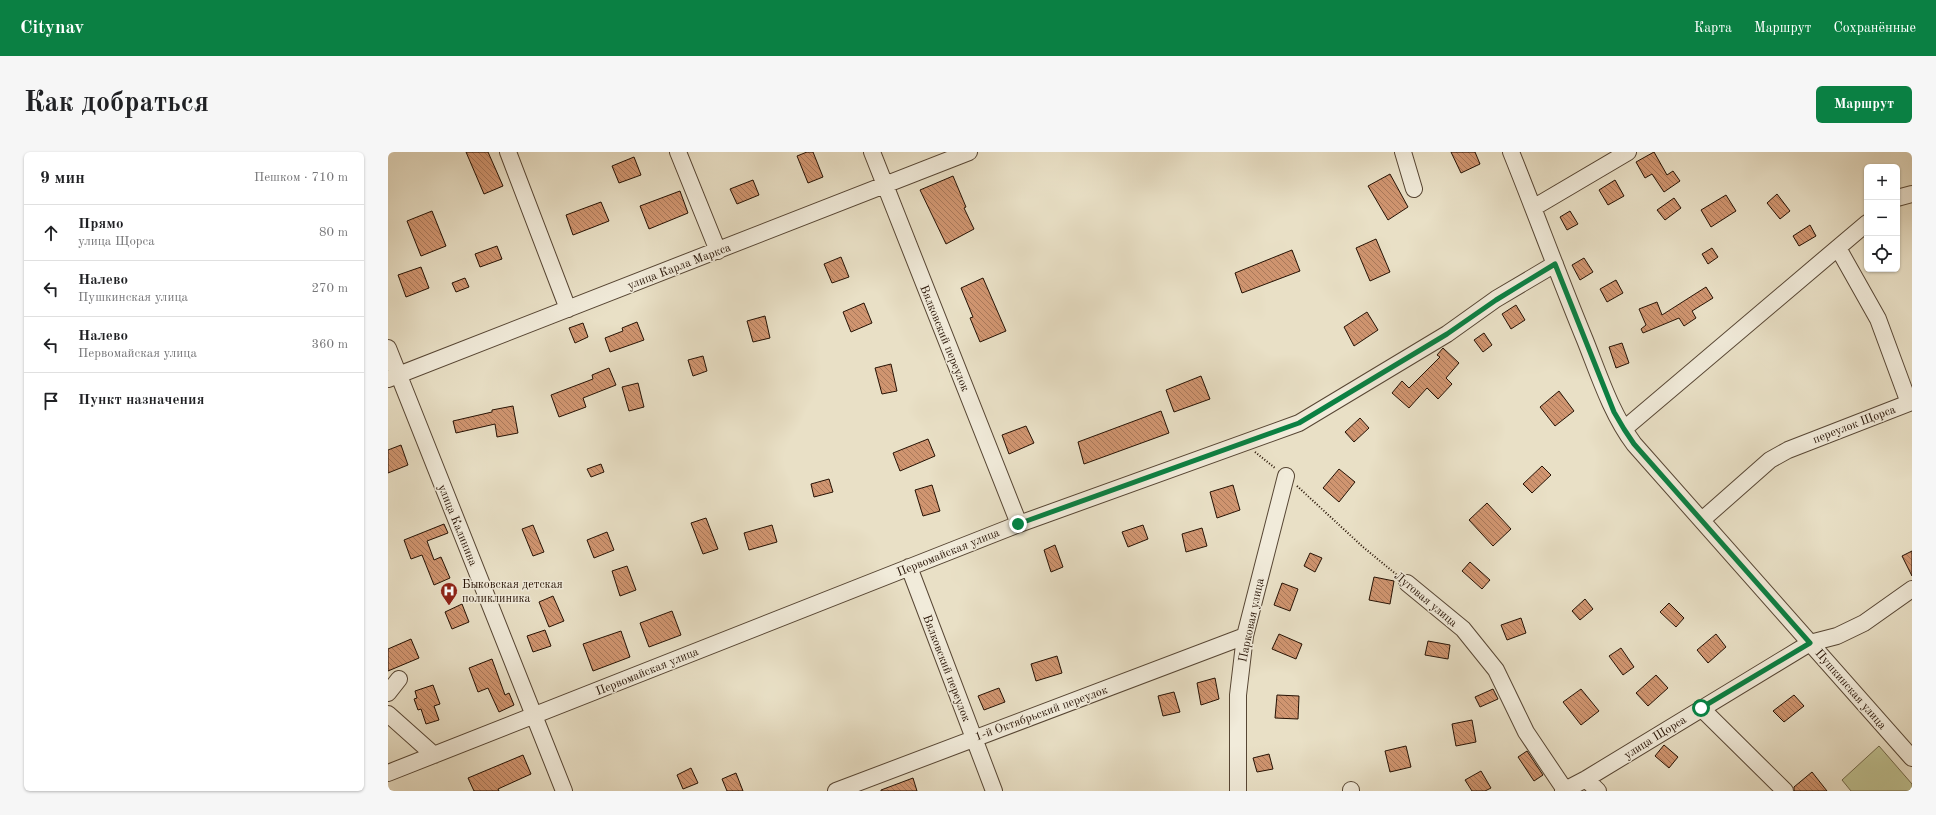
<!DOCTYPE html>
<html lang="ru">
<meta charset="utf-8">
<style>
:root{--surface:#fff;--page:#f6f6f6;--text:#202124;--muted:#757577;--line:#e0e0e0;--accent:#0b8043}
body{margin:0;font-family:"Old Standard TT",serif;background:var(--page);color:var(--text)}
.controls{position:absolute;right:12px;top:12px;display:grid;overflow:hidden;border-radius:6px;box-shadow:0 1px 3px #0004}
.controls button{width:36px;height:36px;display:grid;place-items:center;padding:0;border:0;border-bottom:1px solid var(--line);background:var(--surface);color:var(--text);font:20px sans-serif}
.stop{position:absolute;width:12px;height:12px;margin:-9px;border:3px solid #0b8043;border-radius:50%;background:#fff}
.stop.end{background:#0b8043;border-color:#fff;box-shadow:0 1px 4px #0008}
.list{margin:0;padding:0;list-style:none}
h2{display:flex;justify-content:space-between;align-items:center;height:52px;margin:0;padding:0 16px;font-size:17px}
h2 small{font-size:13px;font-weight:400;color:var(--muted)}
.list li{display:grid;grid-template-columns:26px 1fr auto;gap:12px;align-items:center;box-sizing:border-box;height:56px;padding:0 16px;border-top:1px solid var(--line)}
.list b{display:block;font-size:15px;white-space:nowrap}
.list p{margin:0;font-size:13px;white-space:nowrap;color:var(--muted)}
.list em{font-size:13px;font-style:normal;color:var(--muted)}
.icon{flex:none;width:22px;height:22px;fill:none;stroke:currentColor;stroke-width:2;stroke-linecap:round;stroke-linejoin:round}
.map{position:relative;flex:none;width:1524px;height:639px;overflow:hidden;border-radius:6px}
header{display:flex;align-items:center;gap:24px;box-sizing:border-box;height:56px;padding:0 20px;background:var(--accent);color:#fff}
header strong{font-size:19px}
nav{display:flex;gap:22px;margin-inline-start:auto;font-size:14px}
.intro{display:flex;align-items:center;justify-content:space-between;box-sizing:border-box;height:96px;padding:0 24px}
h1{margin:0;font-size:28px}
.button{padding:10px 18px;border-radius:6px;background:var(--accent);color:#fff;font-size:14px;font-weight:700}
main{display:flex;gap:24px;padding:0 24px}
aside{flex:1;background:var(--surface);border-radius:6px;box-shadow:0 1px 3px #0004}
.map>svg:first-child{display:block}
.pitch{fill:#bec090;stroke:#72694a}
.building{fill:url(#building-back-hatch);stroke:#261204}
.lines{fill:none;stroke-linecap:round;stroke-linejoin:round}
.minor-casing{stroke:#574634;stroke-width:18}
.path{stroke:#261204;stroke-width:2;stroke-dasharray:1 2;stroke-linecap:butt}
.minor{stroke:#f1ebda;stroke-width:16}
.route{stroke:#0b8043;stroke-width:5}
.labels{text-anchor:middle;stroke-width:3;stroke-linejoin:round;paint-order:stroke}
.street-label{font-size:12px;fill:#261204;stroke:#f1ebda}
.poi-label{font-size:12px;fill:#261204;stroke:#f1ebda;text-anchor:start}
</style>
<header>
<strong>Citynav</strong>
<nav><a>Карта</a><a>Маршрут</a><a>Сохранённые</a></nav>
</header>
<div class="intro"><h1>Как добраться</h1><a class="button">Маршрут</a></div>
<main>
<aside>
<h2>9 мин<small>Пешком · 710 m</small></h2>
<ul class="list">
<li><svg class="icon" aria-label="ahead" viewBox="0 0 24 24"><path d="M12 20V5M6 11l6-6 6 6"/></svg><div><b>Прямо</b><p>улица Щорса</p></div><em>80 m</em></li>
<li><svg class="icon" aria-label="left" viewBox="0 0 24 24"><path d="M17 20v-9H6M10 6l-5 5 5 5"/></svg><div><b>Налево</b><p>Пушкинская улица</p></div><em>270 m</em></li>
<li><svg class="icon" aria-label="left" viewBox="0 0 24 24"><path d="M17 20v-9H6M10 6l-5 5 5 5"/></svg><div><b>Налево</b><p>Первомайская улица</p></div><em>360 m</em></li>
<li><svg class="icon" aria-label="arrive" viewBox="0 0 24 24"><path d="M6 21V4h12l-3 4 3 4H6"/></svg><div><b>Пункт назначения</b></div></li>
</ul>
</aside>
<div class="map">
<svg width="1524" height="639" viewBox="0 0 1524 639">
<defs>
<pattern id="building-back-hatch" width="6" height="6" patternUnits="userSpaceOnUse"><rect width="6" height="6" fill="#d09570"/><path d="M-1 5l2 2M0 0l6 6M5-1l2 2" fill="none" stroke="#a9785a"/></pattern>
</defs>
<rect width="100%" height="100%" fill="#e9e0c6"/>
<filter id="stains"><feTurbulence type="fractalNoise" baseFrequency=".005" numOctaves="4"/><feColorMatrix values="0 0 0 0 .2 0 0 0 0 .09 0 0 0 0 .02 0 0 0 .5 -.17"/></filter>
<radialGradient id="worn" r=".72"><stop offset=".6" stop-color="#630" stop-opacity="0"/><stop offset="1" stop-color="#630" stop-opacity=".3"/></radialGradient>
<path class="pitch" d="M1491,594L1524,632V639H1463L1454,628Z"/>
<path class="building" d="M78,0H100L115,34L96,42Z
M419,0H425L435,25L420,31L409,4Z
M1063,0H1087L1092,12L1073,21Z
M1266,0L1279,23L1285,19L1292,29L1276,40L1264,22L1257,26L1248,10Z
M246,5L253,23L231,31L224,14Z
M1002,22L1020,55L1000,68L980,34Z
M565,24L578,55L576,56L586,77L558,92L532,38Z
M365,28L371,43L349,52L342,37Z
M1227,28L1236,44L1220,53L1211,38Z
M292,39L300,61L261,77L252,54Z
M1389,42L1402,59L1392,67L1379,51Z
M1338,43L1348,59L1323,75L1313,58Z
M1286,46L1293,56L1277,68L1269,58Z
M213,50L221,69L185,83L178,63Z
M44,59L58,94L33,104L19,69Z
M1182,59L1190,72L1179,78L1172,65Z
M1422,73L1428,84L1411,94L1405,84Z
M988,87L1002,120L982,129L968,96Z
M109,94L114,107L92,115L87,102Z
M1324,96L1330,105L1320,112L1314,102Z
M904,98L912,119L854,141L847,121Z
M453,105L461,125L444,131L436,112Z
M1196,106L1205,120L1192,128L1184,113Z
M33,115L41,136L18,145L10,123Z
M77,126L81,135L68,140L64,131Z
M595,126L618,179L592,190L582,166L585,165L573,136Z
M1228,128L1235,141L1219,150L1212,137Z
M1318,135L1325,146L1304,159L1308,166L1296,174L1291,166L1255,181L1253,177L1258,173L1251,157L1269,150L1274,163Z
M476,151L484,171L463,180L455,160Z
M1128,153L1137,168L1123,177L1114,162Z
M979,160L990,178L966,194L956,175Z
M377,164L382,186L365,190L359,169Z
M249,170L256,188L222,200L217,186L235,179L234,176Z
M195,171L200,185L187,191L181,176Z
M1096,181L1104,193L1095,200L1086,188Z
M1234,191L1241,211L1228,216L1221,195Z
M1055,196L1071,211L1058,226L1064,232L1050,247L1039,236L1021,256L1004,241L1014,229L1021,236L1052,205L1049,203Z
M315,204L319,219L305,224L300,208Z
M503,212L509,239L494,242L487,216Z
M221,216L228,233L195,246L198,255L171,265L163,243L205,227L204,223Z
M813,224L822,247L786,260L778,238Z
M250,231L256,255L241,259L234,235Z
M1171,239L1186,259L1167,274L1152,255Z
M125,254L130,281L109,285L107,272L68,281L65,269L104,260V258Z
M773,259L781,281L696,312L690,290Z
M972,266L981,276L966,290L957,280Z
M638,274L646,291L621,302L614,283Z
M540,287L547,304L512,319L505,301Z
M13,293L20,313L0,321V298Z
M213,312L216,320L203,325L199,317Z
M1154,314L1163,323L1144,341L1135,332Z
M951,317L967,330L951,350L935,336Z
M441,327L445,340L426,345L423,332Z
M544,333L552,359L535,364L527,338Z
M845,333L852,358L829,366L822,340Z
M1099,351L1123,377L1105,394L1081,368Z
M318,366L330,397L315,402L303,371Z
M56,372L60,381L39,389L46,408L53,405L62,426L46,433L34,403L23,407L16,388Z
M145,373L156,400L145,404L134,377Z
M384,373L389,390L361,398L356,381Z
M755,373L760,387L740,395L734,380Z
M814,376L819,394L798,400L794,382Z
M219,380L226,398L206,406L199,388Z
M667,393L675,415L663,420L656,398Z
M1524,399V424L1514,404Z
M922,401L934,406L927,420L916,414Z
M1082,410L1102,428L1094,437L1074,419Z
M239,414L248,438L232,444L224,419Z
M986,425L1006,429L1002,452L981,448Z
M894,431L910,437L902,459L886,453Z
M165,444L176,469L161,475L151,450Z
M1197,447L1205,457L1192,468L1184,459Z
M1281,451L1296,466L1288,475L1272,460Z
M74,452L81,470L64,477L57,460Z
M284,459L293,483L261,495L252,471Z
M1133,466L1138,481L1119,488L1113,473Z
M157,478L163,494L145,500L139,484Z
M233,479L242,505L205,519L195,492Z
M891,482L914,492L908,507L884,497Z
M1328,482L1338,495L1320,511L1309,498Z
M23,487L31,506L0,519V497Z
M1040,489L1062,493L1060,507L1037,503Z
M1233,496L1246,515L1235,523L1221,504Z
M669,504L674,521L648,529L643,512Z
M104,507L117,543L121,541L126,553L111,560L100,536L90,540L81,516Z
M1268,523L1280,536L1260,554L1248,541Z
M827,526L831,547L813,553L809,531Z
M45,533L52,552L46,554L51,568L38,572L33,557L30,558L26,547L29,546L27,539Z
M611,536L617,550L596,558L590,544Z
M1105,537L1110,547L1092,555L1087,545Z
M1193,537L1211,559L1193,573L1175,550Z
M786,540L792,560L775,564L770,544Z
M889,543L911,544L910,567L887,566Z
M1406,543L1416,554L1396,570L1385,559Z
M1084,568L1088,590L1068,594L1064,572Z
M1276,593L1290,605L1281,616L1267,604Z
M1018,594L1023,615L1002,620L997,599Z
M1139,599L1155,623L1146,629L1130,605Z
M881,602L885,617L869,620L865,606Z
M135,603L143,622L110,637L111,639H86L80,626Z
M303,616L310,631L295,637L289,623Z
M1093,619L1103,636L1097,639H1084L1077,628Z
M1424,620L1439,639H1406V635Z
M348,621L355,639H339L334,627Z
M525,626L529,639H493V638Z"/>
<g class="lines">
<defs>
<path id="minor" d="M120,0L180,157
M290,0L330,99
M484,0L631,372
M1015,0L1026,37
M1123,0C1148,62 1171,125 1197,188C1211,223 1223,261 1246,292L1524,606
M1509,46L1524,42
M1145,56L1240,0
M0,196L176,639
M0,227L581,0
M1236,277L1479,71
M1314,368L1382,308L1400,298L1521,251L1490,167L1450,96
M521,415L606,639
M1019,431L1075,477L1108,518L1138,580L1177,638
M0,541L11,527
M1313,556L1397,639
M0,562L46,603
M0,621L631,372L911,271L1059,182L1108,147L1167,112
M1198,627L1210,639
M963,638V639
M448,639L857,484
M850,639V543L857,484L898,324
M1175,639L1198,627L1422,491L1449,484L1476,471L1524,437"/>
</defs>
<use href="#minor" class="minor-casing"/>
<path class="path" d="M867,300L887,316
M909,334L975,395L1009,423"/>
<use href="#minor" class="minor"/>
</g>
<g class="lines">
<path class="route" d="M630,372L911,271L1059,182L1108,148L1167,112L1226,260L1236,277L1246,292L1422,491L1313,556"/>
</g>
<defs>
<symbol id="hospital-pin" viewBox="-11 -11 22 30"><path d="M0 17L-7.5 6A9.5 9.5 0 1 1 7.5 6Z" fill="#8f2418" stroke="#f1ebda"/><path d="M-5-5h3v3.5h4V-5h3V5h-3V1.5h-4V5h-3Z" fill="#fff"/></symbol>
</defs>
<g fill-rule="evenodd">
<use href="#hospital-pin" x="51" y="429" width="20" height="27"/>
</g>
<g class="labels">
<g class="street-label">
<text transform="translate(291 114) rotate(-21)" y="4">улица Карла Маркса</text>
<text transform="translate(557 186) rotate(68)" y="4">Вялковский переулок</text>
<text transform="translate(1466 272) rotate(-21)" y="4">переулок Щорса</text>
<text transform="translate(70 373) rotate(68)" y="4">улица Калинина</text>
<text transform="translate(560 400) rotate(-22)" y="4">Первомайская улица</text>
<text transform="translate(1038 447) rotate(40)" y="4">Луговая улица</text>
<text transform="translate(863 468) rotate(-78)" y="4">Парковая улица</text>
<text transform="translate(559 516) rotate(69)" y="4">Вялковский переулок</text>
<text transform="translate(259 519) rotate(-22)" y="4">Первомайская улица</text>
<text transform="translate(1463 537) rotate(49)" y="4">Пушкинская улица</text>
<text transform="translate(653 561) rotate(-20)" y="4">1-й Октябрьский переулок</text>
<text transform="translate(1267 585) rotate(-32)" y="4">улица Щорса</text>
</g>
<g class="poi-label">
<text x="74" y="436">Быковская детская<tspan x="74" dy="14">поликлиника</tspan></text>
</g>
</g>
<rect width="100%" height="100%" filter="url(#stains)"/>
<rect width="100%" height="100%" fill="url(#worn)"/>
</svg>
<div class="controls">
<button>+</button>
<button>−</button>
<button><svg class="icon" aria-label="locate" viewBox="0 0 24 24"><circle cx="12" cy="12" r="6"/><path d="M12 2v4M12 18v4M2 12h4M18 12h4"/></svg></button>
</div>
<div class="stop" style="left:1313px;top:556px"></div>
<div class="stop end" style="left:630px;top:372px"></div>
</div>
</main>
